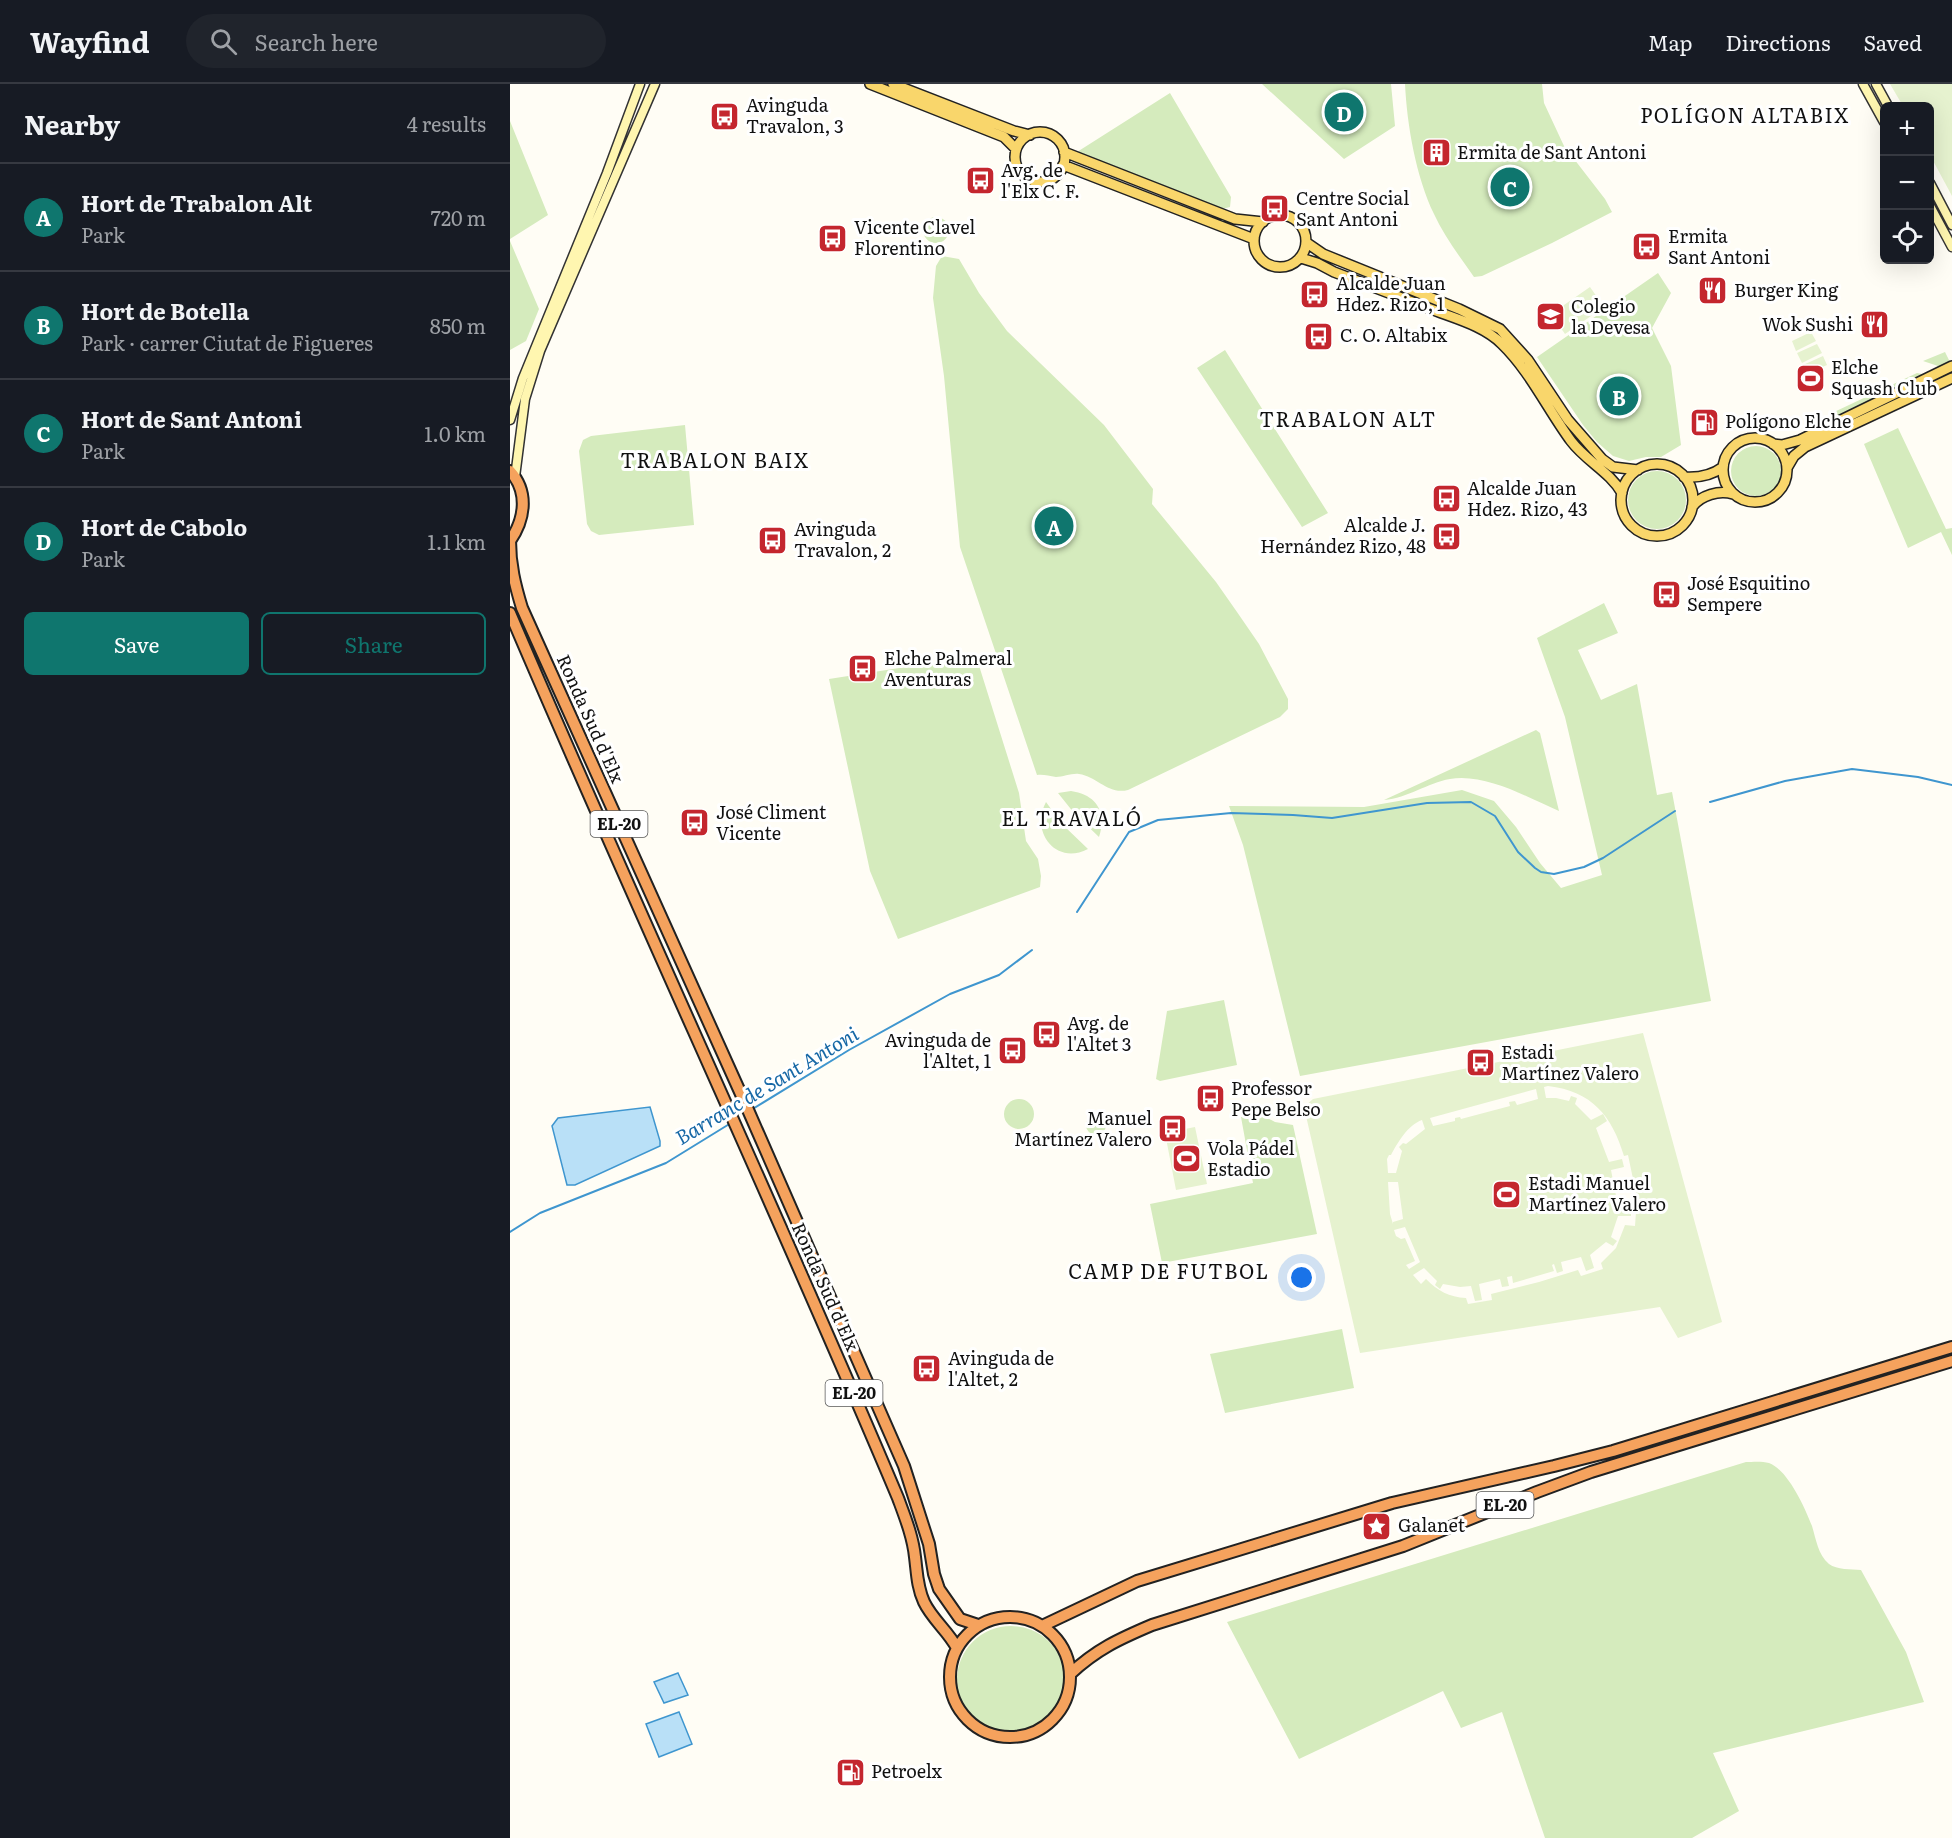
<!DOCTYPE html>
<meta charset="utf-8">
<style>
:root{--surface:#171b24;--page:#20242c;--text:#f1f3f6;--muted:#9ea1a6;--line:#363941;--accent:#0f766e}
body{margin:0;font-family:Literata,serif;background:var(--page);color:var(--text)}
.controls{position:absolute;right:18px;top:18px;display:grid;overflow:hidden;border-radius:9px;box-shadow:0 6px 24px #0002}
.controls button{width:54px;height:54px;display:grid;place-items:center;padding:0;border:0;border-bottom:2px solid var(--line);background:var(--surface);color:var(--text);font:30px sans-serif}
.you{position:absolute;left:792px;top:1194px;width:21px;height:21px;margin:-15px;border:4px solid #fff;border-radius:50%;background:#1a73e8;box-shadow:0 0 0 9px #1a73e833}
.badge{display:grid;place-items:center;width:39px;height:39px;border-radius:50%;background:var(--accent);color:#fff;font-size:20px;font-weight:700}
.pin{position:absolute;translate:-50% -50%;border:3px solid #fff;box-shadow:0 2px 6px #0006}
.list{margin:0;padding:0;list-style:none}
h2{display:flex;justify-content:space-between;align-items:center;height:78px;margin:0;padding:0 24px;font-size:26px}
h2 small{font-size:20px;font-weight:400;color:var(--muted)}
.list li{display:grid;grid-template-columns:39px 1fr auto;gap:18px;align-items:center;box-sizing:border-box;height:108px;padding:0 24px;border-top:2px solid var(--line)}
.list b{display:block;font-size:22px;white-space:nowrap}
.list p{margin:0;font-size:20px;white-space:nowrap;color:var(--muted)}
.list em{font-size:20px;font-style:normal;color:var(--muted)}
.actions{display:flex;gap:12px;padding:18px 24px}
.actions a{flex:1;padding:14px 0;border:2px solid var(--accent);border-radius:9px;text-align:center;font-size:21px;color:var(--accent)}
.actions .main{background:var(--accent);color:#fff}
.icon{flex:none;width:33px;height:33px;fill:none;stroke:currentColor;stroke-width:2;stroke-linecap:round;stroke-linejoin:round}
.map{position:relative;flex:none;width:1442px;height:1754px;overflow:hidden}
header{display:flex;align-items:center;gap:36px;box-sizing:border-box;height:84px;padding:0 30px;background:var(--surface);border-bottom:2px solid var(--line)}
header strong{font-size:28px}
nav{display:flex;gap:33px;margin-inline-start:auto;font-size:21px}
.search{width:420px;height:54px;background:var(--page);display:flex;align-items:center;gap:15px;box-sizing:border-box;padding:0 21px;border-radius:33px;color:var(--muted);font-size:22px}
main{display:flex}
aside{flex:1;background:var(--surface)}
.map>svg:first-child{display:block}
.green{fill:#d5ebbd}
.pitch{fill:#e6f2cf;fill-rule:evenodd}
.water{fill:#b9e0f7;stroke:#3f96cf;stroke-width:1.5}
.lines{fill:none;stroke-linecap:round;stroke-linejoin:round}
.stream{stroke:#3f96cf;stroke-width:2}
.secondary-casing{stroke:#333;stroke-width:11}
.primary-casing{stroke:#222;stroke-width:12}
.highway-casing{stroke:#222;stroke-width:14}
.secondary{stroke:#fff6b0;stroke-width:8}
.primary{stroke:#f9d66b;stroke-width:9}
.highway{stroke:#f5a25d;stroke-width:10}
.labels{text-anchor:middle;stroke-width:6;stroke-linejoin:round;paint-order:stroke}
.shield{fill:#fff;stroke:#585858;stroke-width:1.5}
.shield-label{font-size:16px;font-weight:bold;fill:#111}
.poi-label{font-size:18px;fill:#111;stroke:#fff;text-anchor:start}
.street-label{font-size:18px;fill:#111;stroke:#fff}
.neighbourhood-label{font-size:20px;letter-spacing:1.5px;fill:#111;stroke:#fff}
.water-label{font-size:20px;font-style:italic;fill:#1768a6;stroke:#fff}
</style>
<header>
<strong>Wayfind</strong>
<div class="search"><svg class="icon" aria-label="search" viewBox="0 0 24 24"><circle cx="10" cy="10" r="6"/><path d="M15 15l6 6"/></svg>Search here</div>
<nav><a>Map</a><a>Directions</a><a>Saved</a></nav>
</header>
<main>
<aside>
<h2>Nearby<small>4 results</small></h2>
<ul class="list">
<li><span class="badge">A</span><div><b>Hort de Trabalon Alt</b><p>Park</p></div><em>720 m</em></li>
<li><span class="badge">B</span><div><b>Hort de Botella</b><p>Park · carrer Ciutat de Figueres</p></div><em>850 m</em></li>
<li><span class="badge">C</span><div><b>Hort de Sant Antoni</b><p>Park</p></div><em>1.0 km</em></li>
<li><span class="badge">D</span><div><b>Hort de Cabolo</b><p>Park</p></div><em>1.1 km</em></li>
</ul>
<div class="actions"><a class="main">Save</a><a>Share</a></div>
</aside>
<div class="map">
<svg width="1442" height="1754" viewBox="0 0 1442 1754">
<rect width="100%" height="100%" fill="#fffdf5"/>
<path class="green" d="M752,0H881L885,42L834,75Z
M895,0H1032L1034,19L1054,62L1095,115L1102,128L1042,159L972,192L964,193C950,173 934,152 924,130C906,93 897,41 895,0Z
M660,9L721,113L720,123L712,125L567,68Z
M0,37L38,131L0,155Z
M413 146a13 13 0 1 1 26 0a13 13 0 1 1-26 0Z
M0,157L29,225L16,257L0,266Z
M432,172L449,175L469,209L497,247L594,341L643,405L642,420L706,498L727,528L749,560L778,615V625L770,633L618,706C598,711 588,693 569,690C562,689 553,693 546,693C539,692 533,690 527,691L450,463L434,292L423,214L426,182Z
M1148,189L1161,209L1142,244L1161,282L1171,361L1151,373H1136L1119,377L1103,372L1087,358L1073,341L1027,273Z
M715,266L818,429L792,443L687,284Z
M1435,268L1440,278L1431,283L1413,277Z
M1407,289L1417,291L1320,337L1322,329Z
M175,341L184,441L89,451L81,447L77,440L69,367L73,356L81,352Z
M1388,344L1436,445L1442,444V471L1431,448L1398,464L1354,360Z
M1221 387a25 25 0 1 1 50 0a25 25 0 1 1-50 0Z
M1118 416a29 29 0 1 1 58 0a29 29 0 1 1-58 0Z
M1094,519L1108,549L1068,566L1091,616L1127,600L1147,711L1162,708L1201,917L790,992L733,761L719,722L854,723L952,706L984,717L1006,743L1030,779L1051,804L1092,791L1055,633L1027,554Z
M466,572L509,709L516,757L528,775L531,792L530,803L388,855L360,787L319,595Z
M1026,646L1030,649L1049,727C1017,713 975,689 940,695C917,699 898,714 874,716Z
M561,707C587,711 597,728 589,753L564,729L548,709Z
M536,718L552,740L578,765C545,782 520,747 536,718Z
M714,916L727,981L650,997L646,995L657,927Z
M494 1030a15 15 0 1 1 30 0a15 15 0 1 1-30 0Z
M576 1041a10 10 0 1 1 20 0a10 10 0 1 1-20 0Z
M752,1031L765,1038L783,1041L807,1150L652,1179L640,1120L743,1099L731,1033Z
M832,1245L844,1304L715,1329L700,1270Z
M1236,1378C1242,1378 1252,1377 1259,1379C1278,1386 1295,1424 1302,1442C1306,1455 1308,1471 1319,1480C1327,1486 1341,1485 1351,1486L1396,1568L1414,1618L1203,1669L1229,1727L1182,1754H1035L992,1628L951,1644L933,1607L789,1675L717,1538Z
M447 1596a54 54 0 1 1 108 0a54 54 0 1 1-108 0Z"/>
<path class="pitch" d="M1380,0H1442V112L1420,71V22H1393Z
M1080,203L1094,223L1055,250L1041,230Z
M1301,248L1306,257L1286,267L1282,257Z
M1307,260L1312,269L1292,279L1287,269Z
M1313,272L1317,281L1297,290L1293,281Z
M1133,949L1212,1238L1168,1254L1150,1223L850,1269L794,1023L803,1015ZM1038,1002C1082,1007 1102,1032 1114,1072L1118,1071L1127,1114L1125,1142L1115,1141L1106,1164L1091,1179L1093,1185L1071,1192L1068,1186L1029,1198L981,1210L982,1216L958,1220L956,1214C939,1213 928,1207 916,1195L911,1200L903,1191L914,1184L927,1197L925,1201L930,1205L933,1200L950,1203L961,1202L965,1217L972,1216L969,1200L990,1195L992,1203L999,1202L997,1193L1002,1192L1003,1199L1044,1187L1042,1181L1044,1180L1047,1189L1053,1187L1051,1178L1071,1173L1076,1187L1084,1184L1080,1171L1096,1158L1103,1162L1107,1157L1101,1153L1108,1132H1121V1123L1108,1122L1101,1086L1114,1083L1112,1075L1099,1078L1086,1044L1097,1037L1093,1030L1081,1036L1065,1020L1067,1014L1061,1012L1059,1017L1046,1014H1036L1034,1003ZM1026,1005L1028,1015L1007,1021L1005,1017L999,1018L1000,1022L951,1035L950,1033L945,1034V1037L923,1042L920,1034ZM912,1036L915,1045L896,1060L893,1059L889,1063L892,1067L886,1089H878L877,1075L879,1071H881C888,1058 898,1041 912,1036ZM878,1098H888L893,1135L883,1138V1140L880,1130ZM895,1143L910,1178L899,1185L896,1181L905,1177L895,1154L891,1155L886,1152L884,1146Z
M685,1043L697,1100L666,1106L655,1049Z"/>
<path class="water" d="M140,1023L150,1057V1062L65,1101H57L42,1042L48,1034Z
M168,1589L178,1611L154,1619L144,1598Z
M169,1628L182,1660L149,1673L136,1640Z"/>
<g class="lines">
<path class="stream" d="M1200,718L1275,697L1342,685L1408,693L1442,701
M567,828L619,748L648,736L721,729L783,731L822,734L917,719L961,718L985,732L1008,768L1025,784L1031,788L1044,790L1074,783L1093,774L1165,727
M241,1026L339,966L440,910L489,891L522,866
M0,1148L30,1129L156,1079L221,1039"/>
<defs>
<path id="secondary" d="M1353,0L1374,38
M1366,0L1378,22
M1420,99L1442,141
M1420,122L1442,163
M0,336L13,294L97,89L130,0
M5,393L15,315L30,267L145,0"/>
<path id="primary" d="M360,0L494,53L506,65
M383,0L504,47L520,51
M505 73a25 25 0 1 1 50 0a25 25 0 1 1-50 0Z
M554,68L725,135L753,138
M553,81L744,155
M744 157a26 26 0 1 1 52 0a26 26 0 1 1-52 0Z
M797,159L813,170L949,225L990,245L1018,276L1058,336L1092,375L1103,383L1128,386
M791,174L807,179L824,188C856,200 887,212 918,224C943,234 973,241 992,260C1020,287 1038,326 1061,357C1076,377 1100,388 1112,409
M1213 386a32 32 0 1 1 64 0a32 32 0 1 1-64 0Z
M1263,360L1272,361L1290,356L1442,282
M1111 416a36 36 0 1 1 72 0a36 36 0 1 1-72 0Z
M1277,384L1284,372L1295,363L1442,294
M1174,393C1189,394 1201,392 1213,383
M1182,423C1191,411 1209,406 1223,410"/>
<path id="highway" d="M0,387C19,408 15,435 0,457
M0,456C0,481 5,501 12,524L235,1019L394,1382L419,1460L424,1490L429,1505L450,1535L468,1541
M0,529C126,825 263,1117 388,1414C395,1433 403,1453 405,1473C407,1488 407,1503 414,1518C422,1535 438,1547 447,1564
M440 1593a60 60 0 1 1 120 0a60 60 0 1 1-120 0Z
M532,1542L627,1497L882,1419L1044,1382L1103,1367L1442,1263
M560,1590C587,1565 609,1555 642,1541L893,1462L1027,1408L1081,1388L1442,1277"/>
</defs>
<use href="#secondary" class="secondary-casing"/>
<use href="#primary" class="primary-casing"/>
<use href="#highway" class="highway-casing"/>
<use href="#secondary" class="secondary"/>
<use href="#primary" class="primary"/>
<use href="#highway" class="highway"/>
</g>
<defs>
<symbol id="bus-square" viewBox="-11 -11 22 22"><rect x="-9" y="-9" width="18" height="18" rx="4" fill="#c4262e" stroke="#fff"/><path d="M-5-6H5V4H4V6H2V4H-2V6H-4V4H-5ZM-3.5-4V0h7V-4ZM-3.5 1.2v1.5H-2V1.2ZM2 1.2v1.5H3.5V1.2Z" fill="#fff"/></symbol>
<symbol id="building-square" viewBox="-11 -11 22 22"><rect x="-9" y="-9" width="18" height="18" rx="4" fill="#c4262e" stroke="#fff"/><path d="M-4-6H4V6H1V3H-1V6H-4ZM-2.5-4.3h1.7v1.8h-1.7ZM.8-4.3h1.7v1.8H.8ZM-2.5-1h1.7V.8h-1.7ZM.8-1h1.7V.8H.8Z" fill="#fff"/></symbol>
<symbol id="restaurant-square" viewBox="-11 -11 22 22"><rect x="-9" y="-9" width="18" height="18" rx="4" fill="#c4262e" stroke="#fff"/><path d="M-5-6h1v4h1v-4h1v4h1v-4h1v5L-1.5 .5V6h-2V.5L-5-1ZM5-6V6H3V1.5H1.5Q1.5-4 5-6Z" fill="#fff"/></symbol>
<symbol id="school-square" viewBox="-11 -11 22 22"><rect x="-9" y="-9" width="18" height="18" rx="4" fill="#c4262e" stroke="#fff"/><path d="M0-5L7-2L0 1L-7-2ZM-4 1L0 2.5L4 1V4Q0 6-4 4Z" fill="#fff"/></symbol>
<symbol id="stadium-square" viewBox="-11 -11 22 22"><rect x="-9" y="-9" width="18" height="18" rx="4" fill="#c4262e" stroke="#fff"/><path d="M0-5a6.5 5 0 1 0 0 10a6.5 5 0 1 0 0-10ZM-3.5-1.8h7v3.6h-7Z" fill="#fff"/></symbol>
<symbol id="fuel-square" viewBox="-11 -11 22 22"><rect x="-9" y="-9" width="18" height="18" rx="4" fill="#c4262e" stroke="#fff"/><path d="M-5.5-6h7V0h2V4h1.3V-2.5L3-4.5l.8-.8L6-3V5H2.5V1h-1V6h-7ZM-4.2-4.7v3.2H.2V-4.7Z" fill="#fff"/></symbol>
<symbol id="sight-square" viewBox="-11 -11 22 22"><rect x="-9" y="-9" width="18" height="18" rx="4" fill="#c4262e" stroke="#fff"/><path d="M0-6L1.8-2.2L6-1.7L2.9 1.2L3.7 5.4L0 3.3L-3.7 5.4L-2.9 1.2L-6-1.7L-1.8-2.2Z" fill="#fff"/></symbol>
</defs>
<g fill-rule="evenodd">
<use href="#bus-square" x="198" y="16" width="33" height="33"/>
<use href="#building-square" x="910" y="52" width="33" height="33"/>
<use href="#bus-square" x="454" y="80" width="33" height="33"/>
<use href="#bus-square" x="748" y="108" width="33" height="33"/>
<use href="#bus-square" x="306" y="138" width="33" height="33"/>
<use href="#bus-square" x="1120" y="146" width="33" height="33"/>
<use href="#restaurant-square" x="1186" y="190" width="33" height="33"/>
<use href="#bus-square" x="788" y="194" width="33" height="33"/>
<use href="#school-square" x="1024" y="216" width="33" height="33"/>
<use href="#restaurant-square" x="1348" y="224" width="33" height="33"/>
<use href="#bus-square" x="792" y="236" width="33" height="33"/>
<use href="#stadium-square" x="1284" y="278" width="33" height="33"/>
<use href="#fuel-square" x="1178" y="322" width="33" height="33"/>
<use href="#bus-square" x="920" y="398" width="33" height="33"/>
<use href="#bus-square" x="920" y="436" width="33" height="33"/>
<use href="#bus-square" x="246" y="440" width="33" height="33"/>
<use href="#bus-square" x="1140" y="494" width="33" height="33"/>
<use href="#bus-square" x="336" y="568" width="33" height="33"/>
<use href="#bus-square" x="168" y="722" width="33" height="33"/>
<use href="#bus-square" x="520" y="934" width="33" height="33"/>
<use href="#bus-square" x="486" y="950" width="33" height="33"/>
<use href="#bus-square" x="954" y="962" width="33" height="33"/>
<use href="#bus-square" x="684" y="998" width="33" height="33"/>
<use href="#bus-square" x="646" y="1028" width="33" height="33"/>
<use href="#stadium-square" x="660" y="1058" width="33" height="33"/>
<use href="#stadium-square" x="980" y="1094" width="33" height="33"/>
<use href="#bus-square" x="400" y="1268" width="33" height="33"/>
<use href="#sight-square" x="850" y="1426" width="33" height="33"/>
<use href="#fuel-square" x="324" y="1672" width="33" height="33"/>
</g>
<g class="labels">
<g class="shield">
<rect x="80.5" y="727" width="57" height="26" rx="4.5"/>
<rect x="315.5" y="1296" width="57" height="26" rx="4.5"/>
<rect x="966.5" y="1408" width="57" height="26" rx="4.5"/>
</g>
<g class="shield-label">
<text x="109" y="746">EL-20</text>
<text x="344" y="1315">EL-20</text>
<text x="995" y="1427">EL-20</text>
</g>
<g class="poi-label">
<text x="236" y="28">Avinguda<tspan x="236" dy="21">Travalon, 3</tspan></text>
<text x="947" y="75">Ermita de Sant Antoni</text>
<text x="491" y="93">Avg. de<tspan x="491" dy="21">l'Elx C. F.</tspan></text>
<text x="786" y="121">Centre Social<tspan x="786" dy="21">Sant Antoni</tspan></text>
<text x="344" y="150">Vicente Clavel<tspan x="344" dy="21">Florentino</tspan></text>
<text x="1158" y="159">Ermita<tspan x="1158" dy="21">Sant Antoni</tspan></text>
<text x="826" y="206">Alcalde Juan<tspan x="826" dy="21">Hdez. Rizo, 1</tspan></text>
<text x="1224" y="213">Burger King</text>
<text x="1061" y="229">Colegio<tspan x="1061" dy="21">la Devesa</tspan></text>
<text x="1343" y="247" text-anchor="end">Wok Sushi</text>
<text x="830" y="258">C. O. Altabix</text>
<text x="1321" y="290">Elche<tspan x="1321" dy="21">Squash Club</tspan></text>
<text x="1215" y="344">Polígono Elche</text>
<text x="957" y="411">Alcalde Juan<tspan x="957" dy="21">Hdez. Rizo, 43</tspan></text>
<text x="916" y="448" text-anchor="end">Alcalde J.<tspan x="916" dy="21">Hernández Rizo, 48</tspan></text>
<text x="284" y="452">Avinguda<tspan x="284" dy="21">Travalon, 2</tspan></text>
<text x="1177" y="506">José Esquitino<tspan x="1177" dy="21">Sempere</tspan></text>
<text x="374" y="581">Elche Palmeral<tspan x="374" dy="21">Aventuras</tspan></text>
<text x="206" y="735">José Climent<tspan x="206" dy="21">Vicente</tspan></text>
<text x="557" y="946">Avg. de<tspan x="557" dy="21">l'Altet 3</tspan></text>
<text x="481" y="963" text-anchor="end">Avinguda de<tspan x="481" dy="21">l'Altet, 1</tspan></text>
<text x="991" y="975">Estadi<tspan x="991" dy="21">Martínez Valero</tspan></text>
<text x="721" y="1011">Professor<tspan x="721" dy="21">Pepe Belso</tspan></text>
<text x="642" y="1041" text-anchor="end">Manuel<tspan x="642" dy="21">Martínez Valero</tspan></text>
<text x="697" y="1071">Vola Pádel<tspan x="697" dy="21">Estadio</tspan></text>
<text x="1018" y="1106">Estadi Manuel<tspan x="1018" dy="21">Martínez Valero</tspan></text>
<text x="438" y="1281">Avinguda de<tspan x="438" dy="21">l'Altet, 2</tspan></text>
<text x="888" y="1448">Galanet</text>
<text x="361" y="1694">Petroelx</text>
</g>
<g class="street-label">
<text transform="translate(80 635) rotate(66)" y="6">Ronda Sud d'Elx</text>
<text transform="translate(315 1203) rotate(66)" y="6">Ronda Sud d'Elx</text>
</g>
<g class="neighbourhood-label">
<text x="1235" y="39">POLÍGON ALTABIX</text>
<text x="838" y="343">TRABALON ALT</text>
<text x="205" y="384">TRABALON BAIX</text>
<text x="562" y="742">EL TRAVALÓ</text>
<text x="659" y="1195">CAMP DE FUTBOL</text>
</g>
<g class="water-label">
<text transform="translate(257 1002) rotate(-31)" y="7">Barranc de Sant Antoni</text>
</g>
</g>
</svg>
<div class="controls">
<button>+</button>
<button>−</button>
<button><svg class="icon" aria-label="locate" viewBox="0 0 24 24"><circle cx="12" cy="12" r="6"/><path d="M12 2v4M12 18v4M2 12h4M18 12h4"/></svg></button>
</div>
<div class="you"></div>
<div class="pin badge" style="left:544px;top:442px">A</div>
<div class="pin badge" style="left:1109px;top:312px">B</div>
<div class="pin badge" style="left:1000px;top:103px">C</div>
<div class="pin badge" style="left:834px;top:28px">D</div>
</div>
</main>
